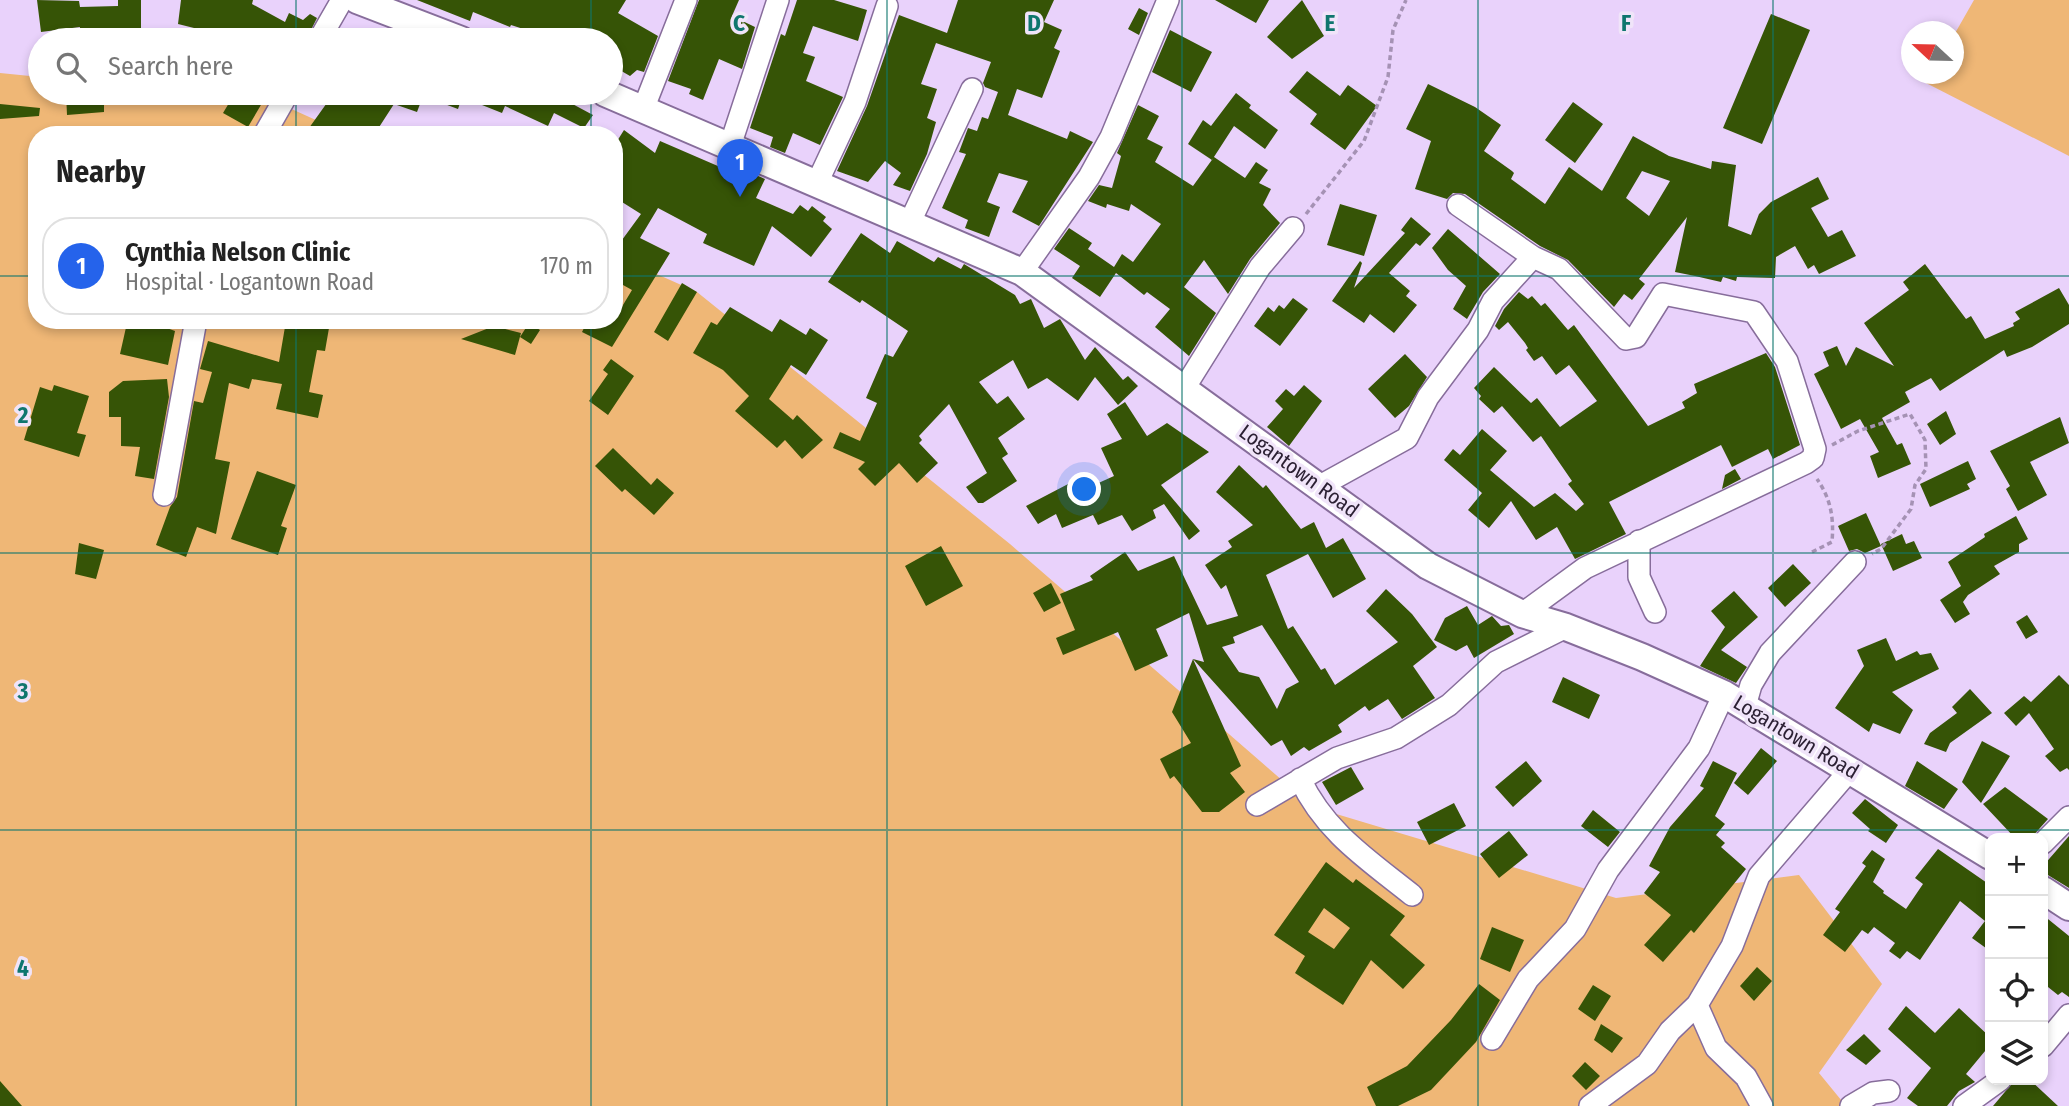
<!DOCTYPE html>
<meta charset="utf-8">
<style>
:root{--surface:#fff;--page:#f6f6f6;--text:#222;--muted:#767676;--line:#e0e0e0;--accent:#2563eb}
body{margin:0;font-family:"Fira Sans Condensed",sans-serif;background:var(--page);color:var(--text)}
.controls{position:absolute;right:21px;bottom:21px;display:grid;overflow:hidden;border-radius:14px;box-shadow:0 4px 10px #0003}
.controls button{width:63px;height:63px;display:grid;place-items:center;padding:0;border:0;border-bottom:2px solid var(--line);background:var(--surface);color:var(--text);font:35px sans-serif}
.compass{position:absolute;left:1901px;top:21px;width:63px;height:63px;border-radius:50%;background:var(--surface);box-shadow:0 4px 10px #0003;rotate:292deg}
.you{position:absolute;left:1085px;top:490px;width:24px;height:24px;margin:-18px;border:5px solid #fff;border-radius:50%;background:#1a73e8;box-shadow:0 0 0 10px #1a73e833}
.badge{display:grid;place-items:center;width:46px;height:46px;border-radius:50%;background:var(--accent);color:#fff;font-size:23px;font-weight:700}
.pin{position:absolute;translate:-50% -58px;filter:drop-shadow(0 2px 4px #0008)}
.pin::after{content:'';position:absolute;top:37px;width:24px;height:21px;background:inherit;clip-path:polygon(0 0,100% 0,50% 100%)}
.list{margin:0;padding:0;list-style:none}
h2{display:flex;justify-content:space-between;align-items:center;height:91px;margin:0;padding:0 28px;font-size:30px}
h2 small{font-size:23px;font-weight:400;color:var(--muted)}
.list li{display:grid;grid-template-columns:46px 1fr auto;gap:21px;align-items:center;box-sizing:border-box;height:98px;margin:0 14px 14px;padding:0 14px;border:2px solid var(--line);border-radius:28px}
.list b{display:block;font-size:26px;white-space:nowrap}
.list p{margin:0;font-size:23px;white-space:nowrap;color:var(--muted)}
.list em{font-size:23px;font-style:normal;color:var(--muted)}
.icon{flex:none;width:38px;height:38px;fill:none;stroke:currentColor;stroke-width:2;stroke-linecap:round;stroke-linejoin:round}
.map{position:relative;flex:none;width:2069px;height:1106px;overflow:hidden}
.search{position:absolute;background:var(--surface);box-shadow:0 4px 10px #0003;left:28px;top:28px;width:595px;height:77px;display:flex;align-items:center;gap:18px;box-sizing:border-box;padding:0 24px;border-radius:38px;color:var(--muted);font-size:26px}
.panel{position:absolute;background:var(--surface);box-shadow:0 4px 10px #0003;left:28px;top:126px;width:595px;height:203px;border-radius:28px}
.map>svg:first-child{display:block}
.green{fill:#efb776}
.building{fill:#365406;fill-rule:evenodd}
.lines{fill:none;stroke-linecap:round;stroke-linejoin:round}
.minor-casing{stroke:#876d9b;stroke-width:24}
.tertiary-casing{stroke:#876d9b;stroke-width:30}
.path{stroke:#a592b4;stroke-width:3.5;stroke-dasharray:5 3.5;stroke-linecap:butt}
.minor{stroke:#fff;stroke-width:21}
.tertiary{stroke:#fff;stroke-width:26}
.grid{fill:none;stroke:#0f766e;stroke-width:2;stroke-opacity:0.55}
.labels{text-anchor:middle;stroke-width:7;stroke-linejoin:round;paint-order:stroke}
.street-label{font-size:21px;fill:#2c2134;stroke:#f0e4f9}
.grid-label{font-size:23px;text-anchor:middle;font-weight:bold;fill:#0f766e;stroke:#f0e4f9;stroke-width:7;stroke-linejoin:round;paint-order:stroke}
</style>
<div class="map">
<svg width="2069" height="1106" viewBox="0 0 2069 1106">
<rect width="100%" height="100%" fill="#e9d2fb"/>
<path class="green" d="M1974,0H2069V156L1926,83L1931,74H1954V35Z
M0,73L40,77V93H219L265,97L349,135H37V320H614V255L697,292L1010,544L1313,807L1616,898L1799,875L1882,984L1819,1073L1846,1106H0Z"/>
<path class="building" d="M37,0L79,1L80,7L118,6V0H141V36H95V40H78L80,27L41,32Z
M181,0H253L252,4L285,22L289,13L303,20L310,14L317,18L306,40H191L194,28L178,24Z
M417,0H626L618,13L658,36L644,72L637,70L630,76L611,65V40H593L581,33L578,40H539L542,35L511,25L510,27L473,12L470,21Z
M699,0H739L732,16L755,27L742,69L719,59L703,100L689,94L691,89L668,81Z
M797,0H834L867,10L858,41L813,26L803,53L815,57L806,81L843,97L820,145L793,133L785,153L770,147L773,137L750,128L781,34L785,36Z
M958,0H1054L1044,22L1062,30L1054,48L1060,51L1042,98L1017,89L1008,115L1067,139L1070,131L1093,142L1039,226L1012,212L1028,181L999,173L987,202L1000,207L989,237L965,228L968,220L942,208L966,154L959,152L968,128L977,131L982,117L988,119L998,92L985,87L983,83L991,62L936,43L921,84L937,89L927,118L936,122L927,154L910,191L893,185L901,173L885,161L868,182L837,171L867,106L899,15L947,33Z
M1215,0H1269L1256,23Z
M1302,0L1324,36L1292,59L1267,37Z
M1139,8L1148,13L1139,35L1128,29Z
M1771,14L1810,30L1762,144L1723,128Z
M1170,30L1212,52L1191,92L1152,72Z
M340,31L357,40H334Z
M1307,71L1340,96L1348,85L1377,106L1345,150L1310,124L1317,114L1289,92Z
M1428,84L1475,107L1501,125L1484,151L1512,171L1514,173L1511,179L1545,204L1569,167L1602,191L1633,136L1669,156L1711,169L1712,161L1736,165L1728,226L1751,235L1759,214L1771,202L1818,177L1829,199L1811,208L1828,237L1842,230L1856,256L1819,274L1814,265L1808,269L1795,246L1776,257L1775,278L1737,277L1736,281L1723,277L1721,282L1695,276L1675,272L1687,217L1639,279L1645,284L1632,300L1624,294L1614,307L1568,260L1540,246L1465,194L1453,193L1447,199L1415,189L1431,141L1406,129ZM1642,171L1670,181L1649,216L1626,198Z
M66,93H104V112L67,115Z
M235,93H268L248,127L223,113Z
M334,93H552L593,115L584,128L554,113L548,126L505,106L502,113L462,97L458,109L423,96L417,112L394,104L374,135H304Z
M1236,93L1251,105L1249,108L1278,130L1265,149L1234,126L1212,160L1188,144L1203,120L1211,126Z
M1573,102L1603,124L1575,163L1545,140Z
M0,104L40,108L39,116L0,119Z
M1138,105L1159,116L1147,139L1163,147L1155,162L1193,186L1214,157L1245,178L1256,162L1268,170L1259,183L1271,189L1263,205L1280,223L1250,259L1228,294L1204,260L1184,287L1216,313L1189,356L1155,327L1170,309L1147,292L1144,295L1116,273L1100,297L1072,278L1080,266L1054,249L1069,228L1092,243L1088,249L1114,267L1122,254L1133,262L1161,224L1131,204L1129,211L1107,204L1106,208L1088,201L1099,185L1112,188L1121,156L1117,153Z
M624,130L655,153L660,141L734,173L737,167L765,179L756,198L793,214L800,205L808,211L812,206L826,217L823,221L832,229L811,257L772,226L754,266L703,243L707,234L658,208L640,238L670,253L612,347L582,332L588,320H614L632,290L614,280V235L622,240L641,214L614,197V146Z
M1340,204L1377,215L1364,256L1327,245Z
M1411,217L1431,234L1420,246L1416,243L1389,273L1410,291L1406,296L1417,305L1394,333L1370,314L1364,323L1332,301L1360,261L1362,263L1354,288L1405,233L1401,230Z
M1448,229L1500,274L1483,292L1467,319L1453,309L1466,286L1448,270L1432,248Z
M861,233L890,253L897,241L934,262L938,257L961,269L964,264L1015,295L1020,304L1031,299L1044,328L1060,319L1085,360L1095,347L1123,380L1128,376L1138,386L1118,405L1095,377L1078,401L1047,378L1028,389L1013,360L979,382L997,404L1008,396L1025,419L998,438L1008,454L1002,458L1017,481L983,503H978L966,487L987,473L949,404L919,436L922,440L919,443L938,463L917,483L899,463L875,486L858,469L865,462L833,448L840,432L860,441L877,403L866,398L885,354L893,357L908,331L862,300L860,303L828,282Z
M1925,264L1966,319L1971,316L1985,339L2014,326L2013,323L2020,319L2015,312L2059,288L2069,305V324L2032,347L2007,357L2004,350L1940,391L1931,378L1905,392L1910,402L1882,418L1897,445L1902,443L1911,464L1878,478L1870,456L1879,452L1860,419L1841,429L1814,374L1829,366L1823,352L1837,346L1846,366L1856,347L1894,366L1864,323L1909,290L1903,282Z
M682,283L697,292L668,341L654,332Z
M1519,292L1528,299L1532,296L1541,306L1545,303L1568,330L1574,325L1648,426L1685,408L1682,402L1697,393L1694,384L1766,353L1775,367L1800,445L1773,459L1768,449L1732,467L1721,445L1609,502L1626,534L1575,559L1557,527L1536,540L1511,501L1489,528L1468,510L1482,493L1444,460L1453,449L1460,455L1482,429L1507,451L1490,470L1534,507L1555,493L1576,511L1584,504L1568,484L1572,481L1541,436L1533,442L1502,406L1494,413L1479,399L1481,396L1474,388L1494,367L1531,403L1537,398L1560,427L1597,401L1569,365L1556,375L1542,356L1534,361L1526,350L1528,348L1525,343L1508,322L1499,330L1495,326L1504,309Z
M1293,298L1308,309L1280,346L1254,326L1268,307L1274,312L1279,305L1284,309Z
M730,307L772,332L780,319L806,335L810,328L828,340L806,375L791,365L769,399L793,420L797,415L823,440L802,459L785,440L777,448L735,411L749,396L723,370L693,353L711,322L717,325Z
M147,320H166L164,327L175,331L168,365L120,354L127,323L146,327Z
M299,320H319L318,326L329,328L325,351L317,350L309,392L323,395L318,418L276,409L282,384L252,379L249,389L229,383L215,459L230,462L216,534L197,527L186,557L156,545L170,507L177,497L194,401L203,403L212,372L200,369L208,341L279,362L286,321L299,323Z
M529,323L540,330L531,344L520,337Z
M494,326L521,333L515,355L461,339Z
M1405,354L1427,377L1409,406L1395,418L1368,389Z
M611,359L634,376L608,415L589,401L608,374L603,370Z
M167,379L169,397L154,479L135,476L140,447L121,446V417H109V392L123,381Z
M54,385L89,396L77,433L86,435L79,457L24,440L40,387L52,391Z
M1304,385L1322,401L1289,446L1267,427L1283,409L1275,401L1286,389L1294,396Z
M1125,402L1147,436L1167,423L1209,452L1161,485L1200,531L1189,540L1164,504L1153,510L1156,518L1132,531L1122,515L1098,525L1093,515L1062,528L1056,514L1038,524L1026,506L1070,483L1074,494L1114,476L1101,448L1122,439L1107,414Z
M1946,411L1956,434L1940,445L1927,424Z
M2060,417L2069,443L2030,462L2047,495L2018,511L2006,489L2010,486L1990,451Z
M613,448L651,485L657,478L674,493L654,515L625,489L622,492L595,466Z
M1968,461L1976,479L1967,484L1970,489L1930,507L1920,484Z
M1239,465L1263,488L1266,485L1301,529L1314,522L1326,548L1343,538L1366,579L1333,598L1308,554L1266,575L1288,629L1293,626L1321,670L1325,668L1335,685L1398,642L1366,611L1386,589L1412,614L1437,647L1413,666L1435,698L1402,719L1388,699L1369,711L1365,706L1338,725L1342,732L1309,751L1304,747L1291,756L1282,740L1271,746L1193,659L1204,662L1189,613L1156,629L1168,656L1135,671L1118,632L1063,655L1056,638L1075,630L1060,594L1093,580L1090,576L1125,552L1138,571L1174,556L1207,625L1238,616L1226,585L1221,589L1205,565L1232,547L1228,541L1253,525L1216,492ZM1262,625L1299,682L1286,689L1277,709L1259,677L1239,672L1222,647L1235,643L1233,637Z
M1735,469L1741,479L1722,489L1725,475Z
M257,471L296,485L281,526L287,528L278,555L231,539Z
M1866,513L1881,546L1865,553L1857,549L1849,551L1838,526Z
M2016,516L2028,539L2019,544V552L1994,566L2000,574L1968,595L1963,602L1970,614L1955,623L1940,600L1961,586L1948,562L1985,537L1984,534Z
M1902,534L1906,544L1914,541L1922,558L1893,571L1881,544Z
M79,543L104,550L96,579L75,574Z
M941,546L963,586L926,606L905,566Z
M1793,564L1811,583L1785,607L1768,588Z
M1051,583L1061,603L1044,612L1033,593Z
M1734,591L1758,617L1721,650L1747,667L1736,683L1700,666L1725,627L1711,611Z
M1467,606L1478,625L1492,616L1501,626L1509,625L1514,634L1474,658L1467,645L1456,651L1434,640L1445,618Z
M2027,615L2038,632L2026,639L2016,622Z
M1886,638L1896,661L1917,651L1920,655L1931,653L1939,669L1892,692L1913,710L1900,734L1873,723L1869,732L1835,708L1864,666L1857,650Z
M1193,659L1241,766L1230,773L1245,792L1219,812H1202L1174,776L1170,779L1160,759L1191,743L1172,712Z
M2059,675L2069,685V770L2067,768L2060,772L2045,756L2054,749L2029,713L2016,726L2004,713L2024,696L2031,702Z
M1563,677L1600,695L1589,719L1552,702Z
M1970,689L1992,713L1950,743L1946,752L1924,744L1930,733L1957,713L1952,707Z
M1982,741L2010,756L1981,803L1962,782Z
M1761,748L1777,761L1748,795L1734,783Z
M1526,761L1542,781L1513,807L1495,787Z
M1713,761L1737,773L1715,816L1725,824L1716,835L1725,843L1721,847L1746,869L1694,933L1691,930L1663,962L1644,945L1671,915L1644,893L1660,872L1649,866L1670,827L1704,788L1700,786Z
M1917,761L1958,789L1944,809L1905,786Z
M1351,767L1364,789L1336,805L1322,782Z
M2005,787L2048,819L2031,838H2015L1983,804Z
M1865,799L1898,825L1886,843L1868,831L1870,829L1852,813Z
M1454,803L1466,826L1429,845L1417,822Z
M1593,810L1620,832L1608,847L1581,826Z
M1509,831L1528,855L1499,878L1480,854Z
M2069,836V888L2043,872V866Z
M1938,849L1990,885V951L1972,938L1985,921L1960,901L1920,960L1907,951L1900,959L1889,951L1895,943L1874,927L1868,934L1862,930L1845,952L1823,935L1840,912L1835,909L1866,866L1862,863L1872,850L1885,859L1873,882L1884,891L1883,893L1906,909L1923,884L1915,878Z
M1326,862L1353,883L1356,879L1405,916L1390,935L1425,965L1403,989L1371,960L1343,1005L1295,973L1305,956L1274,935ZM1324,908L1350,928L1334,949L1308,932Z
M2043,915L2069,936V997L2062,992L2058,995L2043,983Z
M1492,927L1524,940L1510,972L1480,959Z
M1757,967L1772,981L1754,1001L1740,986Z
M1479,984L1500,1000L1476,1042L1431,1090L1398,1106H1376L1367,1087L1407,1066L1451,1020Z
M1593,985L1611,996L1595,1021L1578,1009Z
M1906,1006L1935,1033L1959,1008L1990,1037V1045L1966,1074L1975,1082L1959,1091L1947,1106H1918L1907,1098L1931,1068L1888,1029Z
M1601,1024L1623,1038L1612,1053L1594,1040Z
M1864,1034L1881,1051L1866,1065L1846,1050Z
M1585,1062L1600,1076L1586,1090L1572,1076Z
M2015,1080H2030L2058,1106H1993Z
M0,1081L22,1106H0Z"/>
<g class="lines">
<defs>
<path id="minor" d="M319,40L342,0
M644,107L686,0
M264,135L288,93
M730,146L778,0
M817,183L855,102L887,6
M1458,205L1533,257L1559,269L1626,339L1636,337L1663,294L1754,312L1787,361L1815,449L1813,458L1806,463L1585,568L1522,614
M910,222L972,89
M1022,272L1089,177L1111,137L1168,0
M1185,387L1260,267L1293,228
M1320,486L1407,438L1428,397L1478,330L1493,301L1533,257
M164,495L196,320
M1639,541V577L1655,612
M1745,706L1751,685L1770,653L1855,562
M1300,779C1325,832 1367,859 1412,895
M1257,805L1337,758L1396,738L1449,705L1496,662L1566,627
M2043,843L2069,817
M1492,1039L1528,979L1575,929L1608,870L1699,748L1724,694
M2043,1046L2069,1015
M1590,1106L1647,1064L1670,1031L1697,1005
M1762,1106L1746,1077L1716,1048L1697,1005L1732,946L1759,876L1850,770
M1851,1106L1873,1093L1889,1091
M1964,1106L2000,1080"/>
<path id="tertiary" d="M357,0L461,40
M605,93L1022,272L1428,566L1522,614L1566,627L1642,657L1724,694L1990,856
M2043,890L2069,907"/>
</defs>
<use href="#minor" class="minor-casing"/>
<use href="#tertiary" class="tertiary-casing"/>
<path class="path" d="M1306,214L1364,141L1388,77L1393,30L1406,0
M1832,445L1858,431L1910,414L1925,440L1926,469L1915,485L1911,509L1881,549L1872,554
M1812,552L1832,542C1834,518 1831,499 1817,479"/>
<use href="#minor" class="minor"/>
<use href="#tertiary" class="tertiary"/>
</g>
<path class="grid" d="M296,0V40M591,0V40M887,0V1106M1182,0V1106M1478,0V1106M1773,0V1106M296,93V135M591,93V135M0,276H37M614,276H2069M296,320V1106M591,320V1106M0,553H2069M0,830H2069"/>
<g class="labels">
<g class="street-label">
<text transform="translate(1299 471) rotate(36)" y="7">Logantown Road</text>
<text transform="translate(1796 737) rotate(31)" y="7">Logantown Road</text>
</g>
</g>
<g class="grid-label">
<text x="739" y="31">C</text>
<text x="1034" y="31">D</text>
<text x="1330" y="31">E</text>
<text x="1626" y="31">F</text>
<text x="23" y="423">2</text>
<text x="23" y="699">3</text>
<text x="23" y="976">4</text>
</g>
</svg>
<div class="controls">
<button>+</button>
<button>−</button>
<button><svg class="icon" aria-label="locate" viewBox="0 0 24 24"><circle cx="12" cy="12" r="6"/><path d="M12 2v4M12 18v4M2 12h4M18 12h4"/></svg></button>
<button><svg class="icon" aria-label="layers" viewBox="0 0 24 24"><path d="M12 4l9 5-9 5-9-5zM3 14l9 5 9-5"/></svg></button>
</div>
<svg class="compass" viewBox="-18 -18 36 36"><path d="M0-13l5 13h-10z" fill="#e53935"/><path d="M0 13l5-13h-10z" fill="#767676"/></svg>
<div class="you"></div>
<div class="pin badge" style="left:740px;top:197px">1</div>
<div class="search"><svg class="icon" aria-label="search" viewBox="0 0 24 24"><circle cx="10" cy="10" r="6"/><path d="M15 15l6 6"/></svg>Search here</div>
<section class="panel">
<h2>Nearby<small></small></h2>
<ul class="list">
<li><span class="badge">1</span><div><b>Cynthia Nelson Clinic</b><p>Hospital · Logantown Road</p></div><em>170 m</em></li>
</ul>
</section>
</div>
